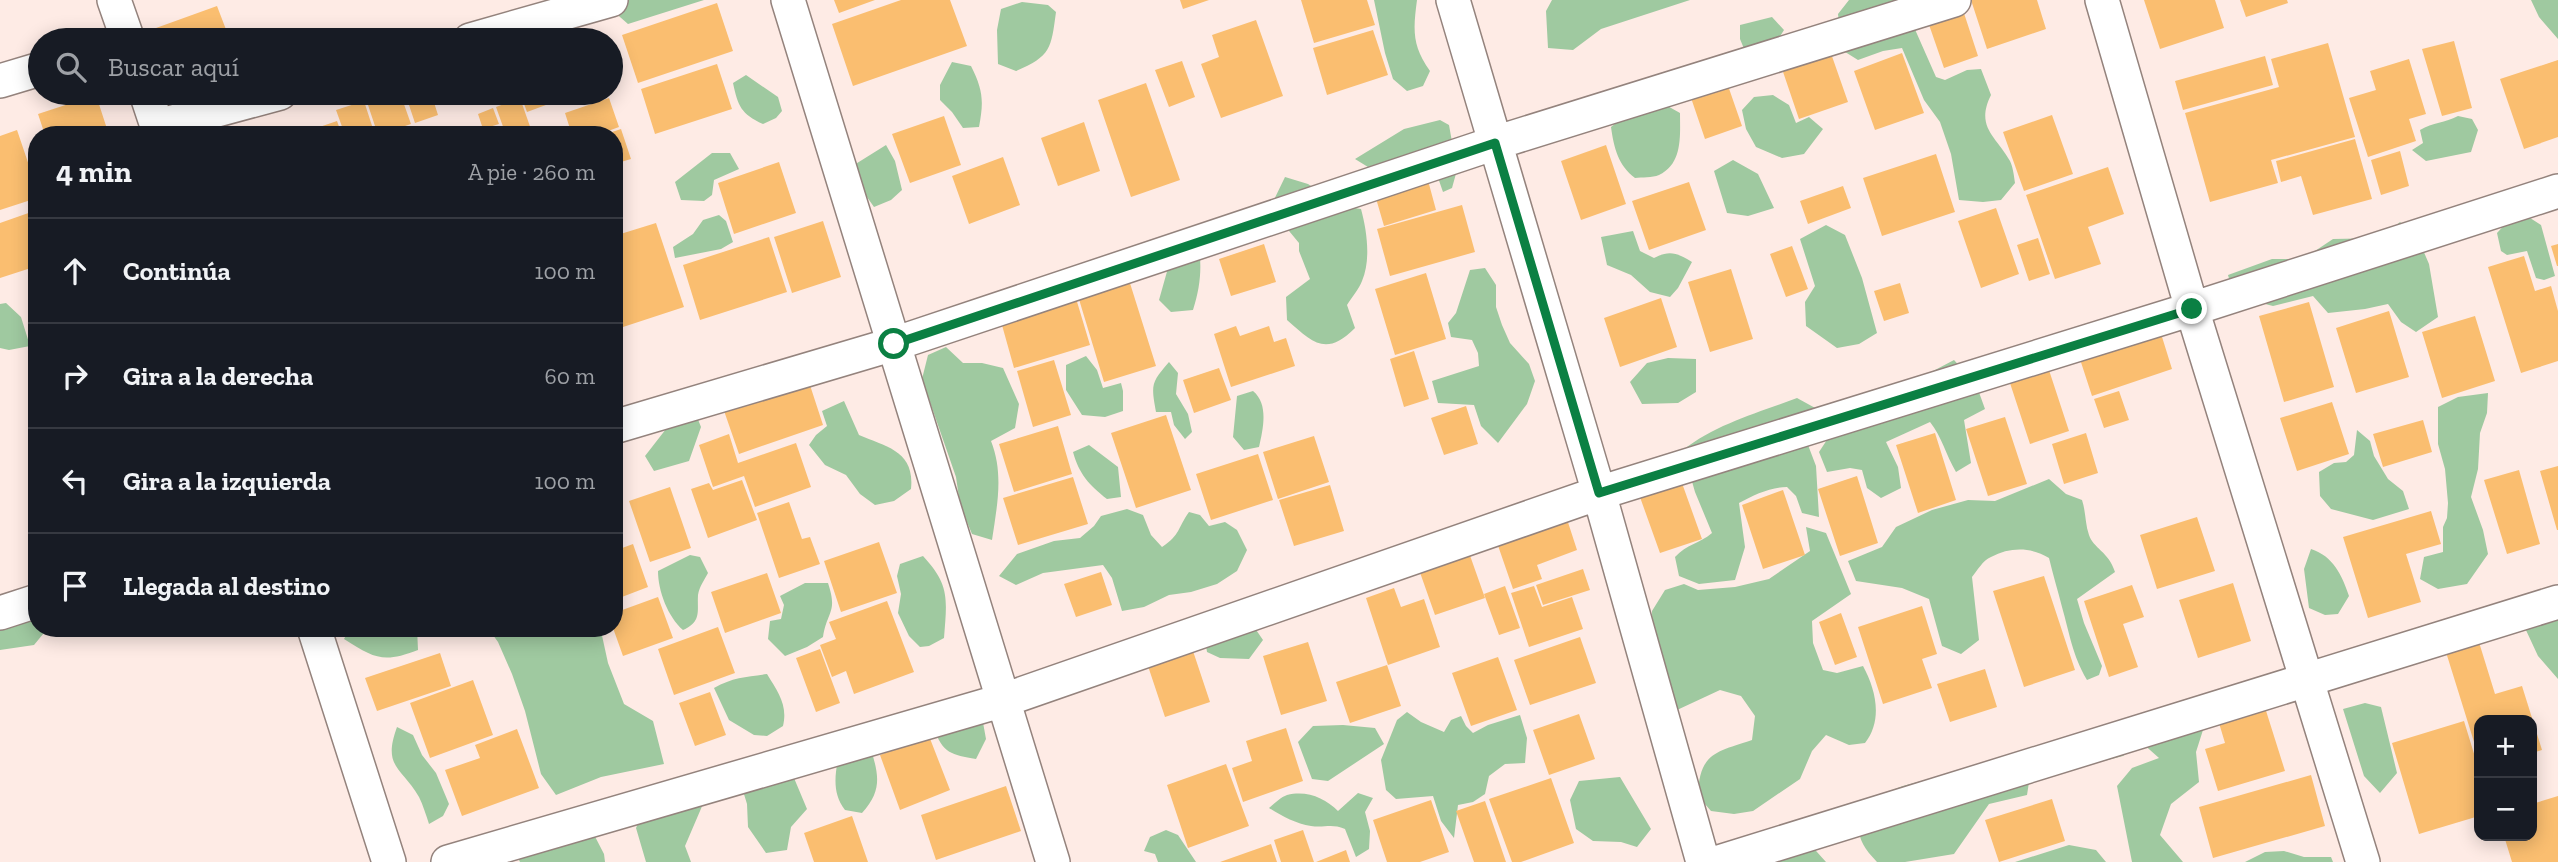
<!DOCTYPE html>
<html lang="es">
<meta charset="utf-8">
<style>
:root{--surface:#171b24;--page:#242831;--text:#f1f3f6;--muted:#9ea1a6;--line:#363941}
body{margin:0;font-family:"Zilla Slab",serif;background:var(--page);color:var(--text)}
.controls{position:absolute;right:21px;bottom:21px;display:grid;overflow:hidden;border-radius:14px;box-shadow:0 4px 18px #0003}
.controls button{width:63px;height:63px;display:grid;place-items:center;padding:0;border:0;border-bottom:2px solid var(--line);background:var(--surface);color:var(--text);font:35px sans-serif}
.stop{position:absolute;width:21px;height:21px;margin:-16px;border:5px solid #0b8043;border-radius:50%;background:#fff}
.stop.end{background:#0b8043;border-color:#fff;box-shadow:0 2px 7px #0008}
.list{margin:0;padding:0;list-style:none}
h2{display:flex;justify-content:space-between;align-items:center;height:91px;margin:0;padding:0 28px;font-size:30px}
h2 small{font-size:23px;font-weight:400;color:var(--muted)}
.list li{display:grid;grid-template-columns:46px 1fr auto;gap:21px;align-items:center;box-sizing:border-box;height:105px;padding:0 28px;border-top:2px solid var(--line)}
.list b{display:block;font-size:26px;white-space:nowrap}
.list em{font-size:23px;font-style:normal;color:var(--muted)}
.icon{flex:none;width:38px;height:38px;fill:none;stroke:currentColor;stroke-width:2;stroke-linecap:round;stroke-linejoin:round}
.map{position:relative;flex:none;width:2558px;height:862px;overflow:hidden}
.search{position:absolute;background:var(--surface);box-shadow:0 4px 18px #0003;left:28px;top:28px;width:595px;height:77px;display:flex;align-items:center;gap:18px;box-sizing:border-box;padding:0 24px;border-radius:38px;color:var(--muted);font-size:26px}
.panel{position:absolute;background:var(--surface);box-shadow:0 4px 18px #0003;left:28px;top:126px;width:595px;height:511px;border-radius:28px}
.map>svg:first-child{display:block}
.green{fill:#9fc9a0}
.building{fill:#fabe70}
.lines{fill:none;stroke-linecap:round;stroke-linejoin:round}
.minor-casing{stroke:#94837d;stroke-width:36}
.minor{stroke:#fff;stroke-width:33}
.route{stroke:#0b8043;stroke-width:9}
</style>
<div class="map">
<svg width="2558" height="862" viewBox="0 0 2558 862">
<rect width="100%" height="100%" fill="#feebe5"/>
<path class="green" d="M612,0H704L628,24L612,10Z
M1374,0H1417C1413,30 1412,46 1430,71L1423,86L1407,91L1393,79L1385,53Z
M1552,0H1690L1601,29L1573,50L1548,48L1546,11Z
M1849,0H1902L1936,77L1945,80L1967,70L1981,69L1991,95C1975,127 1996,136 2010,161C2013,167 2014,176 2015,183L2001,200L1983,202L1959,200L1951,154L1940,122L1924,100L1902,48L1883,51L1858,60L1842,50L1838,14Z
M2531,0H2558V39L2539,17Z
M1022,2L1048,5L1056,12C1051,49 1051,56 1016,71L998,64L997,30L1001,9Z
M1772,17L1784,30L1774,46L1747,56L1740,39V25Z
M952,62L971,66C983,90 984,101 979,127L963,128L952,112L940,100V85Z
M746,75L778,97L782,111L776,118L763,124C741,114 738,106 733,83Z
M1773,95L1789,105L1796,123L1809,117L1823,129L1804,154L1782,158L1756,147L1746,129L1742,110L1754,97Z
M1655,99L1680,113C1680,135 1683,164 1659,175C1652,178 1642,177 1635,178C1618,165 1614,148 1611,127L1630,112Z
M2458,116L2472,119L2478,130L2471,152L2426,161L2412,150L2423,143L2420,130C2433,122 2445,123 2458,116Z
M1440,120L1449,125L1457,170L1452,188L1443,192L1428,149L1368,167L1355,159L1404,129Z
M886,145L895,161L902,190L891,200L874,207L860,187L854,165Z
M712,153H730L739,169L714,180L712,195L704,201L681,200L675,182Z
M1733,160L1758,174L1774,208L1748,216L1727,213L1714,171Z
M1285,177L1308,184L1342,206L1361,209C1367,231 1371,260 1362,281C1359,289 1352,297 1347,305L1355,328C1326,357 1313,343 1287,320L1286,297L1310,279L1299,251V243L1270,208Z
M719,215L726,221L733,242L721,249L675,258L673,247L693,234L703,220Z
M2527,216L2541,225L2555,276L2544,280L2536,278L2527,251L2507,255L2501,251L2497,233L2510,219Z
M2400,222L2417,236L2429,264L2438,317L2416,332L2401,322L2388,304L2365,309L2328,313L2313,296L2273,306L2234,296L2228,275L2272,259H2303L2333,239L2382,238Z
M1826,225L1845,235L1862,278L1877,333L1859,344L1837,348L1806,326L1805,302L1815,286L1800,239Z
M1633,231L1640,251L1654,258C1669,250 1678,253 1692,262L1678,288L1670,297L1650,292L1631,275L1607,265L1601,237Z
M1199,247C1202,270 1200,288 1193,310L1171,312L1159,300L1168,268Z
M1485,268L1496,285V307L1502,325L1510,343L1529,364L1535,381L1527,404L1498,443L1481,426L1474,405L1438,403L1432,381L1479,366L1478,353L1472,340L1451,337L1448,323L1456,313L1470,270Z
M6,303L21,317L30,346L9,350L0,348V304Z
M946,347L963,363H982L1003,368L1019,404L1015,428L991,441C1004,474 997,506 992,540L972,534L960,505L956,477L922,379L928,355Z
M1086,356L1097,370L1103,388L1121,383L1123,391V411L1105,417L1082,415L1066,390V365Z
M1668,358L1696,359V392L1678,403L1642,404L1630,382L1647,363Z
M1954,360L1976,384L1985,409L1964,420L1971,463L1956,472C1946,455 1942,437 1930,422L1886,442L1898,467L1901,488L1881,498L1867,488L1862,470L1850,468L1827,472L1819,452L1840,420Z
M1169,362L1178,373L1176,394L1188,414L1192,432L1185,439L1174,425L1171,412H1156C1151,384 1151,383 1169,362Z
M1253,391C1269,404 1263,429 1259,447L1244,450L1233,437L1237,396Z
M2488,393L2487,413L2480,433L2478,469L2471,497L2483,530L2488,554L2467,584L2438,589L2420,579L2424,557L2443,552V527L2447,518L2448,503L2445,469L2438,444V407L2458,397Z
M1797,398L1817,409L1808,445L1816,466L1819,517L1802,513L1796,496L1787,487C1770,487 1754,495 1739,503L1745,547L1735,580L1699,584L1679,576L1675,557C1687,544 1699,544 1712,533L1695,492L1683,450C1716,424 1757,413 1797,398Z
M844,401L859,435C887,447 915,451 911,489L894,501L875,505L860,494L846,475L825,465L809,445L816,435L827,426L822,411Z
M693,407L701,427L689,461L654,471L645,456L673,420Z
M2357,430L2370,441L2374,456L2388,479L2403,491L2409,509L2373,520L2331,509L2320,496L2319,472L2334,463L2346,462L2354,455Z
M1089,445L1118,467L1121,497L1107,499C1089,485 1079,474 1073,452Z
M2049,479L2066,494L2082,500C2086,512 2085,524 2089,535C2093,548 2109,552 2115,572L2077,599L2084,623L2102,666L2099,675L2087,680C2072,654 2070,635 2062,607C2058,591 2053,575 2049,558C2031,547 2010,547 1991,557C1983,560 1977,571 1972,577L1979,640L1961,654L1942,646L1929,599L1902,588L1856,581L1848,561L1882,547L1896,527L1932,510L1968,500L1995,501Z
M1127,509L1143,515L1151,535L1162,547C1181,534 1177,529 1189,512L1200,515L1209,526L1225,522L1237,530L1247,550L1237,571L1217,584L1191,592L1169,595L1144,607L1122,611L1112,578L1103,565L1043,573L1016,585L999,576L1017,554L1054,541L1080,538L1094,526L1101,516Z
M1806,527L1826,533L1851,594L1812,621L1813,643L1823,670L1837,673L1863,666C1876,690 1883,720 1865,743L1849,745L1826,735L1812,751L1800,779L1753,811L1734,814L1711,811L1698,796C1699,753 1716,752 1752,740L1755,716L1741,696L1720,690L1677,710L1653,652L1652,611L1665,590L1684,584L1698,590L1735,587L1769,579L1810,551Z
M2311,549C2333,556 2342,575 2349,596L2338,614L2325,615L2309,608L2304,569Z
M690,555L700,557L708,573C705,579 699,587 698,595C697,612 702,621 683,630C668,617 658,591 658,571Z
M923,556C950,585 947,599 944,638L929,646L920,647L909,636L898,613L901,594L897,576L900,564Z
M805,583H828C838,613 827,611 823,637L807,647L785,656L768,639L770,621L781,619L784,605L780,596Z
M2558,601V679L2538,656L2525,628Z
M37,606V628H48L34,645L0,650V621Z
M1250,621L1263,640L1249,659L1220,658L1207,652L1204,632Z
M350,628H417L418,650C384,663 375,659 344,639Z
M488,628H597L601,631L608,663L624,704L653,721L664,764L601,777L556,795L541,774L525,711L512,674L498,642Z
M767,674C778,692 788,705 783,726L767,736L754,735L729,720L714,688C733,677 747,677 767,674Z
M2365,703L2381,707L2397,773L2380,793L2364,776L2343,709Z
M1407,712L1421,722L1444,732L1451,720L1461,716L1466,726L1473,733L1488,725L1520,715L1527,738L1525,763L1505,764L1489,776L1485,794L1473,802L1458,805L1454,838L1441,821L1433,796L1396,799L1386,790L1381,760L1397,720Z
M982,717L986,739L976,759C952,755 942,753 934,728Z
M2191,718L2203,730L2196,752L2199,782L2171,804L2160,835L2183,862H2132L2117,786L2132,768L2159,758L2141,742L2123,756L2092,764L2093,733Z
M1343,725L1375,728L1384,744L1328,781L1312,779L1298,742L1313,726Z
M397,727L413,735L422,755L436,773L449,804L443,816L429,824C426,815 423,805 419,797C402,767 382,768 397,727Z
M869,742C877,771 885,788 862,813L845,810C830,791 836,768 841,746Z
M1998,760L2030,776L2027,795L1989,804L1954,854L1905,862H1877C1854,838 1857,830 1866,800L1903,786Z
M1620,777L1651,829L1637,847L1621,842L1593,841L1576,829L1570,800L1579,781Z
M794,778L807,809L791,827L787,850L766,853L748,827L747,804L740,781Z
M1358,793L1373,798L1365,812L1370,831L1369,849L1356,857L1345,829C1331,823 1325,828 1311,826C1296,824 1282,816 1269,808C1274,804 1281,797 1287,795C1307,790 1325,798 1338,811Z
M703,804L685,846L691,862H646L636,828L646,807Z
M588,823L604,854L605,862H520L515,852Z
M1789,829L1808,842L1826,862H1760L1749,846L1760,831Z
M1166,830L1178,835L1196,862H1158L1155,854L1144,851L1150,837Z
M2069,845L2096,850L2106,862H2015Z
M2284,851L2304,857H2331L2333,862H2245L2265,852Z"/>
<path class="building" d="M834,0H875L839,13Z
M901,0H950L967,46L853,86L832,24Z
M1180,0H1209L1183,9Z
M1301,0H1367L1375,25L1314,43Z
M1971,0H2037L2046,29L1987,49Z
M2144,0H2215L2224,28L2160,49Z
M2240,0H2287L2288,3L2246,17Z
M717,3L733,51L638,83L622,35Z
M1961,4L1978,56L1944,68L1926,16Z
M217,6L230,40H161L156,28Z
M1256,20L1283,96L1221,118L1201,64L1219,57L1212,35Z
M1373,30L1388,75L1327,95L1313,48Z
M2454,41L2472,108L2442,116L2422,49Z
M1827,42L1848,102L1799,119L1779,60Z
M2328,43L2355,137L2271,160L2278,183L2210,202L2185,113L2279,87L2271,59Z
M1902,53L1924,113L1875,130L1854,71Z
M2265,56L2273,85L2183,110L2175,81Z
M2409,59L2426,114L2409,119L2416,141L2368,157L2349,98L2376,90L2370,71Z
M2558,60V137L2524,149L2500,79Z
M1182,61L1195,97L1169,107L1155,70Z
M717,64L732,109L655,134L641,89Z
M1725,77L1742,126L1705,139L1688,89Z
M1146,83L1180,180L1131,197L1098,100Z
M364,93H400L411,124L378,135Z
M405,93H431L438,115L415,123Z
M520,93H551L554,102L527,112Z
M572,93H611L576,105Z
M96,95L109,135H45L38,114Z
M520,98L533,135H506L496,107Z
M609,98L619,127L597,135H572L565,113Z
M364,101L375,135H345L336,110Z
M493,108L499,124L483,129L478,114Z
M2052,115L2073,174L2024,191L2003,132Z
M944,116L961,165L910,183L892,134Z
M337,121L342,135H299V134Z
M1084,122L1100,171L1058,186L1041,138Z
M621,129L631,159L614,164V135L606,134Z
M17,130L37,189V198L0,210V136Z
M2355,139L2372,199L2313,215L2301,176L2281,182L2276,161Z
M1606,145L1626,204L1581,220L1561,161Z
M2400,151L2409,186L2381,195L2371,160Z
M1936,154L1955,212L1882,236L1863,178Z
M1003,157L1020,205L969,224L952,176Z
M779,162L796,213L734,234L718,183Z
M2108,167L2124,214L2088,227L2101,264L2055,279L2026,195Z
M1426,173L1436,210L1384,226L1373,188Z
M1689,182L1706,230L1649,250L1632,201Z
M1843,186L1851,208L1808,224L1800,201Z
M1462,205L1475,252L1390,276L1377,229Z
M1996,208L2019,274L1981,288L1958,221Z
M37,210V266L0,278V223Z
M823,221L841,277L792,293L774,237Z
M656,223L684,307L623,327L614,302V236Z
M769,237L787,292L700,320L683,265Z
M2038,238L2050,274L2029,281L2017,245Z
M1264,244L1276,282L1231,296L1219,259Z
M2558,244V266H2557L2551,246Z
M1792,246L1808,289L1786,297L1770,254Z
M2524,256L2535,291L2551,286L2558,311V361L2521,373L2488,267Z
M1731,269L1753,339L1710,352L1688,282Z
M1426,273L1446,339L1395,355L1375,289Z
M1129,280L1156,366L1104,382L1078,296Z
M1900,283L1909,313L1884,321L1874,291Z
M1075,295L1090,345L1014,368L1000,318Z
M1661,298L1677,347L1620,367L1604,318Z
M2309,302L2334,387L2284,402L2259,316Z
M2389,311L2409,377L2356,393L2336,328Z
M2475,316L2495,381L2442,398L2422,332Z
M2158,324L2172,369L2092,396L2077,350Z
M1236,326L1240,336L1269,326L1274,342L1286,338L1295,366L1231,387L1214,334Z
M1414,351L1429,399L1404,407L1390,359Z
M1054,360L1071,415L1033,427L1017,371Z
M2047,364L2069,431L2030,444L2008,377Z
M1219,368L1231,400L1194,413L1183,380Z
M807,376L823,425L739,454L722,405Z
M2119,391L2129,420L2104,428L2094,399Z
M2332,402L2349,454L2297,471L2280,418Z
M1466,406L1478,444L1444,455L1431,418Z
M1166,415L1191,490L1136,508L1111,433Z
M2005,417L2027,484L1988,496L1966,429Z
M2423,420L2432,452L2383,467L2373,434Z
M1058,426L1072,474L1014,492L999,444Z
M1935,433L1956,500L1918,513L1896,445Z
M2086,433L2098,473L2064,484L2052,444Z
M729,434L738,463L796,443L811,487L755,507L744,476L713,487L699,445Z
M1314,436L1329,482L1278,499L1263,452Z
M1258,454L1273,500L1211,520L1196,474Z
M2558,466V530H2557L2540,471Z
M2519,470L2540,544L2507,554L2484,480Z
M1678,472L1702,539L1660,553L1636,486Z
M1857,476L1878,543L1840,556L1818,489Z
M1073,477L1088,524L1018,545L1003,498Z
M742,480L757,520L708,538L691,489L709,483L713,490Z
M1330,485L1344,531L1294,546L1279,500Z
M670,487L691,548L650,562L629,501Z
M1783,490L1805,555L1763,569L1742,505Z
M789,502L802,539L810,537L820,564L779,578L757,513Z
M1564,510L1577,550L1537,565L1542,579L1513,589L1494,534Z
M2431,511L2441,544L2406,554L2421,602L2368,618L2343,537Z
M2197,517L2215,571L2157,589L2140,535Z
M879,542L897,593L841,612L824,561Z
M633,544L648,587L614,600V551Z
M1467,547L1485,598L1435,615L1417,564Z
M1583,569L1590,590L1543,605L1536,585Z
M1101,572L1112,605L1076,617L1064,584Z
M767,573L781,613L725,633L711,592Z
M2044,576L2075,670L2024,687L1993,591Z
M2233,583L2251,641L2198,658L2179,600Z
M2132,585L2144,617L2123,624L2138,667L2109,677L2084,601Z
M1505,586L1520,628L1499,635L1484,594Z
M1534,586L1542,607L1572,597L1583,629L1529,647L1511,593Z
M1394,588L1401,607L1424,599L1440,647L1388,665L1366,598Z
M658,597L673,638L623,656L613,628L614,613Z
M887,601L914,672L854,694L846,671L832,677L820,645L836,639L829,622Z
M1922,606L1937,654L1922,659L1932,688L1883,704L1858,627Z
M1841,613L1857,657L1835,665L1819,622Z
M718,627L735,673L674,695L658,649Z
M1580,637L1596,683L1530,705L1514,660Z
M2478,639L2495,694L2522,686L2542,750L2532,753V720H2479V758L2445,649Z
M1308,642L1327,701L1281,715L1263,656Z
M1191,645L1210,702L1165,717L1146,660Z
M820,649L840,703L816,712L796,658Z
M440,653L451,686L377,711L365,678Z
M1498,657L1517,710L1471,726L1452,673Z
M1387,665L1401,706L1350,723L1336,682Z
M1985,669L1997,707L1950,722L1937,684Z
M473,680L493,735L430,758L410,703Z
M710,692L726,735L695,746L679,703Z
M2262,698L2285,771L2218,791L2205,749L2225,743L2216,713Z
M1579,714L1595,759L1549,775L1533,730Z
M2464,721L2479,770V816L2419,834L2392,743Z
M1286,728L1303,781L1243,802L1232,768L1252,761L1246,741Z
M517,729L539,788L462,816L445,770L480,758L475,745Z
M929,736L950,790L900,810L880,755Z
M1226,764L1249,826L1188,848L1167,785Z
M2311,775L2325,826L2213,858L2199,807Z
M1551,778L1574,843L1521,862H1512L1489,799Z
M1006,786L1021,831L936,860L921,815Z
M2558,796V862H2512L2504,836H2532V804Z
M2052,799L2065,841L1999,862L1985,820Z
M1431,800L1449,852L1420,862H1387L1373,820Z
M1485,801L1506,862H1474L1456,811Z
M852,816L868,862H814L804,833Z
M1303,830L1314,862H1281L1274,840Z
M1271,844L1277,862H1220Z
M1346,850L1350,862H1316Z"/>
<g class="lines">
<defs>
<path id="minor" d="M114,0L128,40
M788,0L1053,862
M1453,0L1599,493L1703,862
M2102,0L2192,309L2363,862
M470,40L611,0
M0,81L40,69
M146,93L160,135
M158,126L280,93
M614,427L894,344L1495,143L1954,0
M0,613L37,601
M314,628L389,862
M448,862L1004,700L1599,493L2192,309L2558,191
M1719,862L2558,602"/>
</defs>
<use href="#minor" class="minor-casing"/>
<use href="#minor" class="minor"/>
</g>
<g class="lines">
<path class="route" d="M894,344L1495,143L1599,493L2192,309"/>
</g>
</svg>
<div class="controls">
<button>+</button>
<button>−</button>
</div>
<div class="stop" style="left:894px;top:344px"></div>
<div class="stop end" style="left:2192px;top:309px"></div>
<div class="search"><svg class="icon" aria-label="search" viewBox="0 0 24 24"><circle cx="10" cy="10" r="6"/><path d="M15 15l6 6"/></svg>Buscar aquí</div>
<section class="panel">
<h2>4 min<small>A pie · 260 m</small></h2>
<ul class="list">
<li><svg class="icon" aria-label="ahead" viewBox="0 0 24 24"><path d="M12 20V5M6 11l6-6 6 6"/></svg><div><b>Continúa</b></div><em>100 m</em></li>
<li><svg class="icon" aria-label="right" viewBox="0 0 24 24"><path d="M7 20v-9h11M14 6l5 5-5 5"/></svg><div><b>Gira a la derecha</b></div><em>60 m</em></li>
<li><svg class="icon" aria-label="left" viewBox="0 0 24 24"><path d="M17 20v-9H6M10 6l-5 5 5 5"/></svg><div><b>Gira a la izquierda</b></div><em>100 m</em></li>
<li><svg class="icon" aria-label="arrive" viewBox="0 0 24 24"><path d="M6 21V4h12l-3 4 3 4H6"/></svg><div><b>Llegada al destino</b></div></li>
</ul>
</section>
</div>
